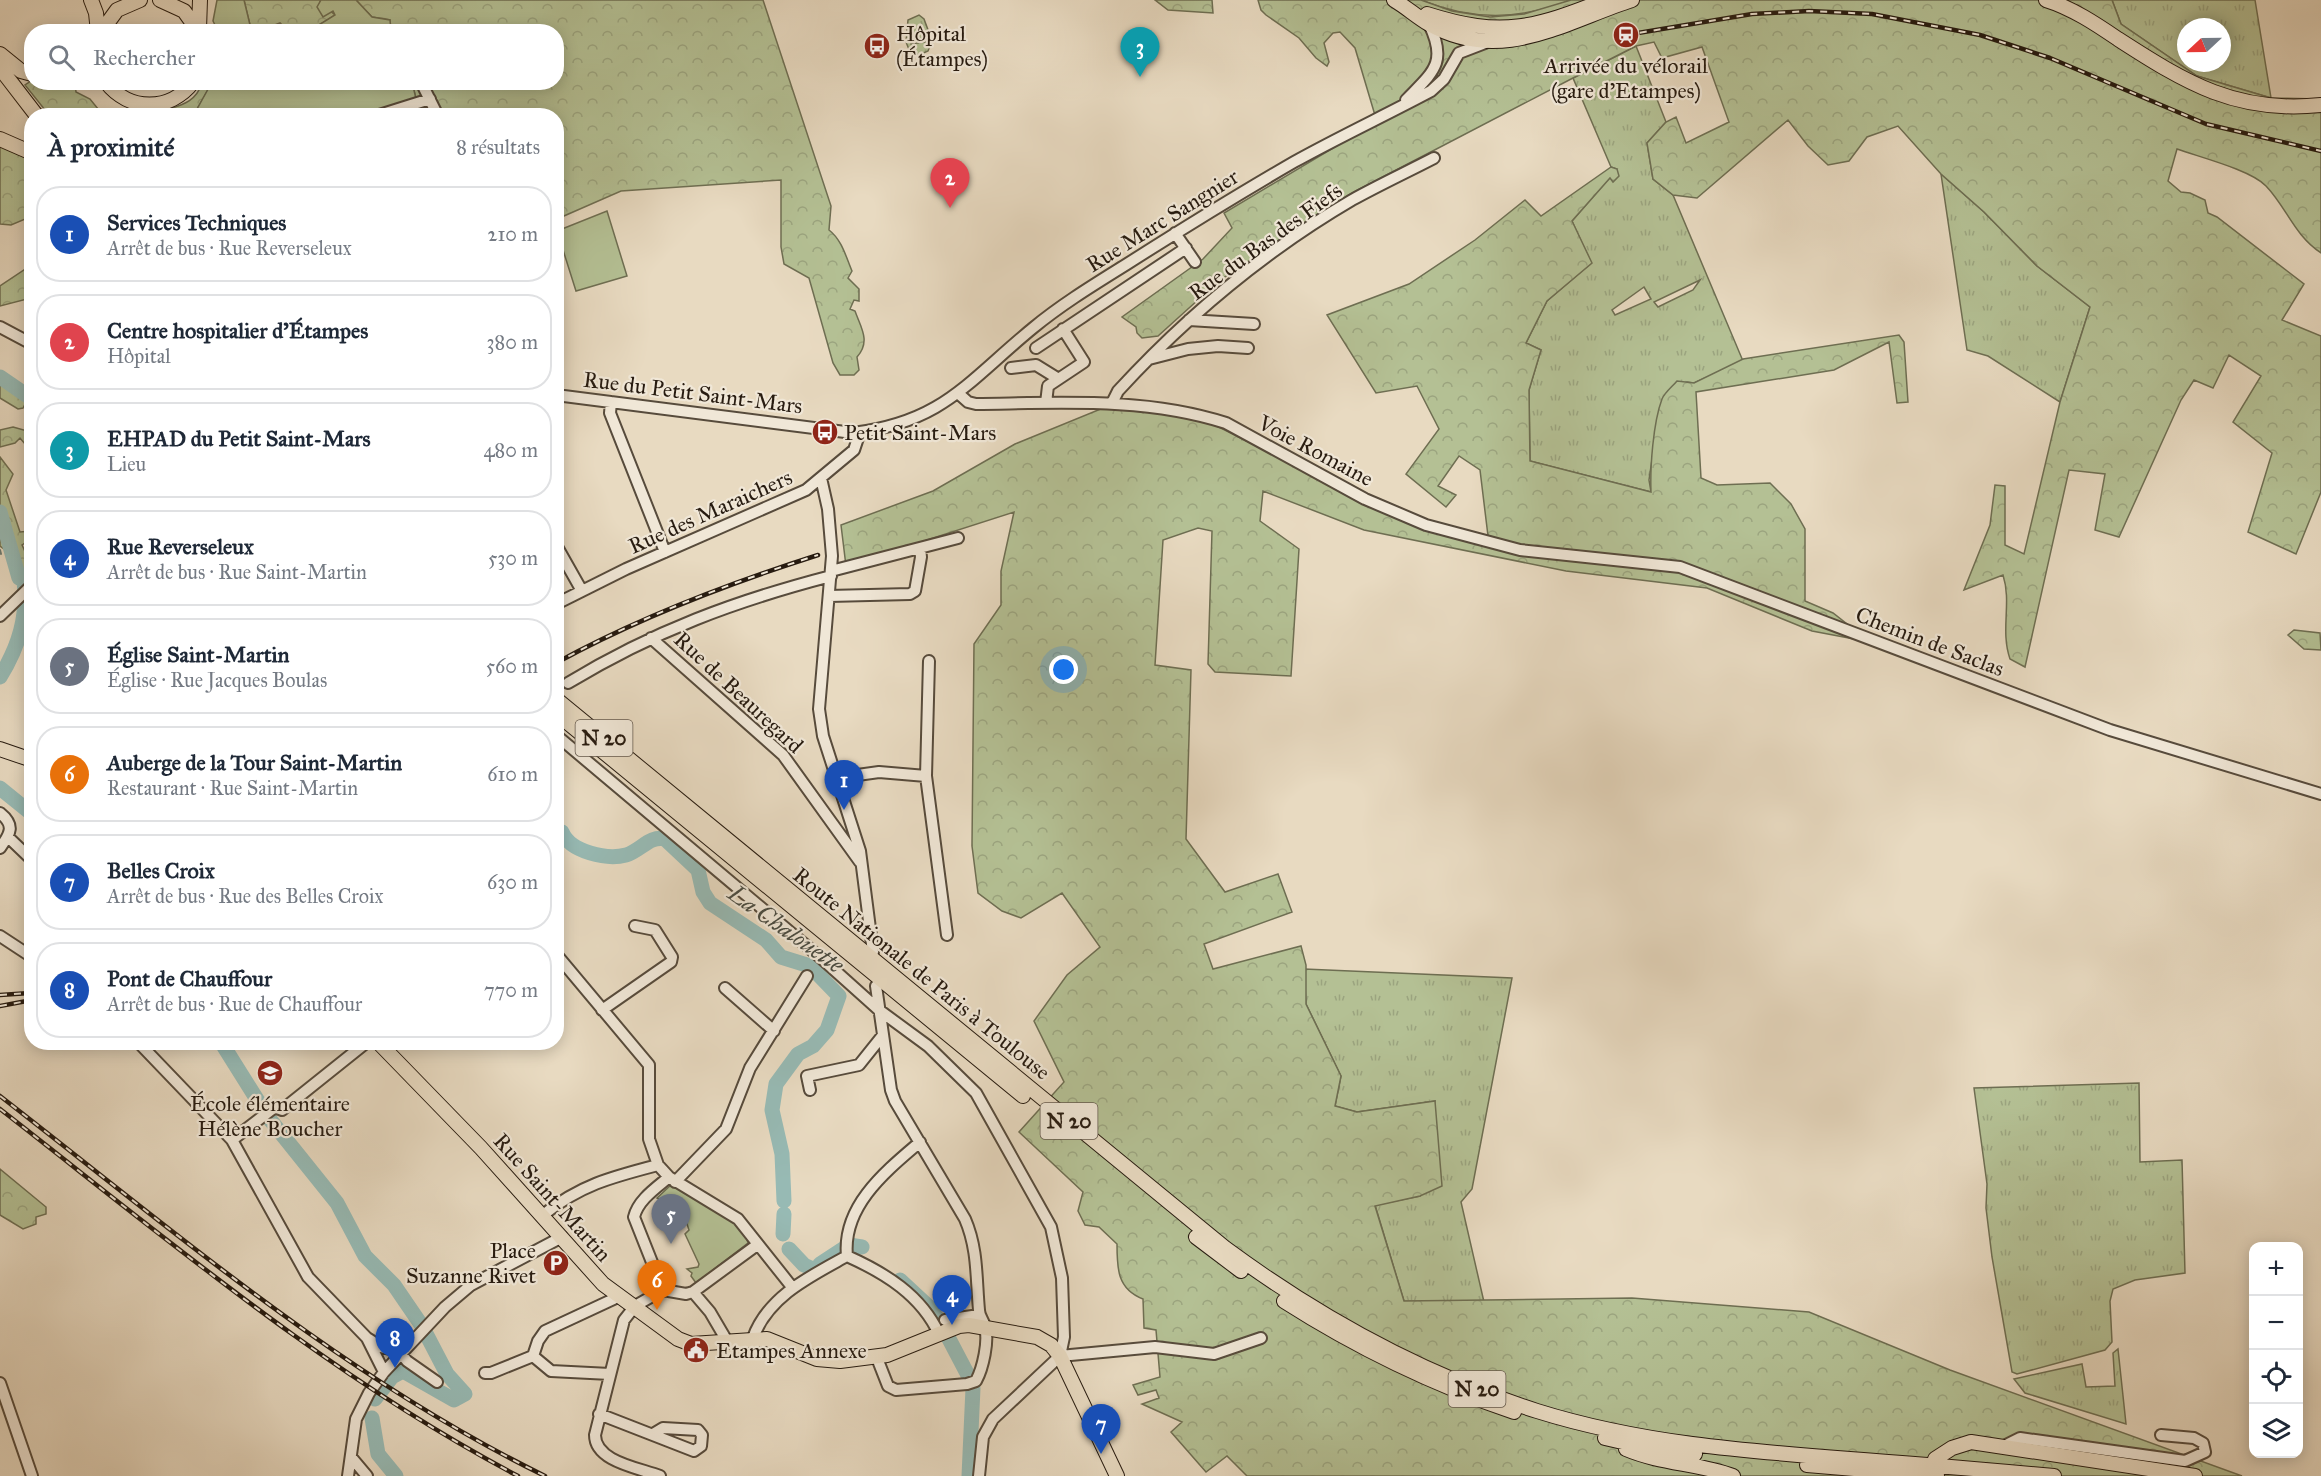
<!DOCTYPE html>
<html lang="fr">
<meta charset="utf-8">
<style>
:root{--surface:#fff;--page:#f2f2f3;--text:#1f2937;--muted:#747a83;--line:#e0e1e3;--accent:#1a73e8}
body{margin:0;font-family:"IM FELL Great Primer",serif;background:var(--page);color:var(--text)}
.controls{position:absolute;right:18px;bottom:18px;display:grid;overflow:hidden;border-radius:12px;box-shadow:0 3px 15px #0003}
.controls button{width:54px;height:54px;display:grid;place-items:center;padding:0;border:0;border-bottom:2px solid var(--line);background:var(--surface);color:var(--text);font:30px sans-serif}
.compass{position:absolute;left:2177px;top:18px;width:54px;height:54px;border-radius:50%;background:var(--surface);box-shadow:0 3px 15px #0003;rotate:248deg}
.you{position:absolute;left:1064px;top:670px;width:21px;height:21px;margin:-15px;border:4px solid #fff;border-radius:50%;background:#1a73e8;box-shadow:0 0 0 9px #1a73e833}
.badge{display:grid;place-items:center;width:39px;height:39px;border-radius:50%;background:var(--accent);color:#fff;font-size:20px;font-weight:700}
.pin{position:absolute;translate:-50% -50px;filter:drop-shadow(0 2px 3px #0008)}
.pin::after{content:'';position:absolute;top:32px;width:21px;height:18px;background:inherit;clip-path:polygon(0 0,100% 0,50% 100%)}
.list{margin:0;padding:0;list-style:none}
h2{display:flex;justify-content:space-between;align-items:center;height:78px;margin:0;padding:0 24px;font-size:26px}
h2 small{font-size:20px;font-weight:400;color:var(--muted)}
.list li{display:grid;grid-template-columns:39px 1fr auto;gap:18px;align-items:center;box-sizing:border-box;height:96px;margin:0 12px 12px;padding:0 12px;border:2px solid var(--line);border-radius:24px}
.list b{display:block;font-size:22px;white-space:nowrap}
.list p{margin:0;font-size:20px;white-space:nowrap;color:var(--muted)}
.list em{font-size:20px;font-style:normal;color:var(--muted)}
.icon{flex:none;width:33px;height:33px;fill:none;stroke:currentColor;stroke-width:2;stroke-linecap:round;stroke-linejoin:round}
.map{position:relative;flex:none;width:2321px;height:1476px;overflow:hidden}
.search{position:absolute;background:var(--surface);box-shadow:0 3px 15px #0003;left:24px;top:24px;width:540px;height:66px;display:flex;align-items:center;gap:15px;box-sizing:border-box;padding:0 21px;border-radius:24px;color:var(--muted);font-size:22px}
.panel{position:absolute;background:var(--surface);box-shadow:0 3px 15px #0003;left:24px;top:108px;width:540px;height:942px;border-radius:24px}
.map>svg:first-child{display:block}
.grass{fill:url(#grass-tufts);stroke:#6e6e52;stroke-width:1.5;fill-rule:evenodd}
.forest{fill:url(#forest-crowns);stroke:#6e6e52;stroke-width:1.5}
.garden{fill:#b4c094;stroke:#6e6e52;stroke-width:1.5}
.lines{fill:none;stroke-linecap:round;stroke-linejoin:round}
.stream{stroke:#6a7a72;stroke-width:2}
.river{stroke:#97bab4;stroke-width:15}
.minor-casing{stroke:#574b3c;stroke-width:14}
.major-casing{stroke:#271b10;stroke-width:16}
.minor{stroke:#f0e7d7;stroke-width:10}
.major{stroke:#e8dac1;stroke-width:14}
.rail-casing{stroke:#271b10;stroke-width:4.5}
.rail{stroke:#f0e7d7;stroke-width:2;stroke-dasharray:7;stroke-linecap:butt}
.labels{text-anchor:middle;stroke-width:4.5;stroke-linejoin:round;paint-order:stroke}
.shield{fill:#f0e7d7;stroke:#63584c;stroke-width:1.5}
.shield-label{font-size:21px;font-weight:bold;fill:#271b10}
.poi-label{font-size:22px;fill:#271b10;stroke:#f0e7d7;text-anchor:start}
.street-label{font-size:22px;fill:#271b10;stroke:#f0e7d7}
.water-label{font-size:24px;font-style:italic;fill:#494b41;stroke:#f0e7d7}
</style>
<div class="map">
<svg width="2321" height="1476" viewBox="0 0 2321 1476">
<defs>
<pattern id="grass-tufts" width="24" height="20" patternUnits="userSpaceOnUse" patternTransform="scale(1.5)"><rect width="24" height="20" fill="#b4c094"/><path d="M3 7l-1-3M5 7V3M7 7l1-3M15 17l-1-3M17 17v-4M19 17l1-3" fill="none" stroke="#9ba47f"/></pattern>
<pattern id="forest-crowns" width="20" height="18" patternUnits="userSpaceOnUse" patternTransform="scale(1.5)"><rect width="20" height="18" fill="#b4c094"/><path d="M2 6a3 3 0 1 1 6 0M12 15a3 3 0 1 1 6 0" fill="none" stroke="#9ba47f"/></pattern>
</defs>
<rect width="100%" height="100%" fill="#e8dac1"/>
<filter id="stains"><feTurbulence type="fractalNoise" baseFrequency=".00333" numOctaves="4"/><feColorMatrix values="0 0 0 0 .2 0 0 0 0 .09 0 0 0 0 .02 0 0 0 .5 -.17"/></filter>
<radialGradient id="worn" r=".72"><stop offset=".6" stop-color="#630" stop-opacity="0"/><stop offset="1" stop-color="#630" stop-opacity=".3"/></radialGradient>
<path class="grass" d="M1421,0H1571C1520,20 1472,21 1421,0Z
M2112,0H2255L2271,98L2197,76L2121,24ZM2186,27H2222V63H2186Z
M919,15L924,19L931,38L911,41V44L932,41L928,51L919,55L910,52L906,42L908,20Z
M1636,46L1666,122L1647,143L1653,179L1673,195L1743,361L1694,383L1687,382L1659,412L1649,480L1651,492L1530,461L1529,390L1541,350L1526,343L1547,301L1591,263L1572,221L1617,169L1611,167L1573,78ZM1700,280L1693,290L1658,307L1654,302ZM1644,287L1651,299L1615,315L1612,310Z
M1941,174L1984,212L2037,266L2090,307L2060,402L1988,356L1967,350Z
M1304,969L1512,978L1472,1189L1461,1202L1484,1302L1404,1301L1375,1205L1420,1196L1435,1101L1357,1112L1335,1106L1341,1076L1306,1004Z
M2139,1083L2140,1162L2182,1160L2185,1273L2135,1280L2113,1289L2110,1301L2112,1342L2105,1350L2017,1374L2012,1372L1992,1257L1986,1208L1987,1184L1974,1088Z
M2118,1349L2126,1424L2025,1393L2014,1379L2082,1364L2086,1387L2115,1386L2113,1353Z"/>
<path class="forest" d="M244,0H321L320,2L335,15C309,32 303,36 273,25L262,30L250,25Z
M356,0H763L831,206L829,230C842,240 846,257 852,271L848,278L859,289V301L854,300L850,309L855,311C861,328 871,341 857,357L859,370L854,375H840L833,363L809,278L784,264L781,247V180L621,191L557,219L556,116L428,115L416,99L413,86L417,82H556V32L391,31L390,20L372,17Z
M1155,0H1212L1213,13L1168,10Z
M1258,0H1421L1452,11L1490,17L1524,14L1571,0H2112L2121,24L2197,76L2271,98L2321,99V253C2294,235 2287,208 2266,186C2251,170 2199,157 2177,149L2168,181L2181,192L2190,193L2205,200L2208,213L2217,217L2304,284L2282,320L2321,336V492L2296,554L2248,532L2272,453L2233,422L2261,376L2229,355L2213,388L2194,380L2181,400L2119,537L2095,530L2105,474L2069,470L2025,667L2010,659C2000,630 2012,603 2003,575L1964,590L1990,525L1995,485L2005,486V545L2024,554L2060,402L2090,307L2037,266L1984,212L1941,174L1898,126L1867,137L1849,161L1828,165L1808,146L1788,120L1697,198L1673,195L1653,179L1647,143L1666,122L1676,117L1686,143L1729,122L1702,47L1662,58L1654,42L1636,46L1573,78L1352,193L1220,280L1158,336L1142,338L1137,333L1136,327L1122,317L1203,259L1232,228L1224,213L1377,122L1355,48L1340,32L1333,33L1324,43L1329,62L1327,66L1316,58L1299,38L1266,15L1261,10Z
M31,81L75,83L76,92L90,99L103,115H49L25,85Z
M202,83H212L197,109L189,115L152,116C172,105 194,108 202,83Z
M0,141L31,158L32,224L25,219L11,225L0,224Z
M1611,167L1617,169L1619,176L1613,182L1610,178L1572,221L1592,263L1547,301L1526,343L1541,350L1529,390L1530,461L1651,492C1650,468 1653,423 1662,399C1665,392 1673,386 1677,381L1694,383L1743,359L1899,335L1904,342L1908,402L1897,403L1889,342L1834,370L1696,392L1701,478L1717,485L1770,483L1791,504L1805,529V601L1833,613L1870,642L1812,631L1707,588L1566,571L1364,530L1263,491L1260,521L1299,549L1291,676L1215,672L1208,664L1212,531L1198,528L1163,540L1155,665L1191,670L1186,839L1225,892L1278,874L1292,912L1204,944L1213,969L1301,946L1306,965V1004L1341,1076L1335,1106L1357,1112L1435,1101L1442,1186L1420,1196L1375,1206L1404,1301L1632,1298L1809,1312L1950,1370L2242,1476H1247L1227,1456L1206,1472L1171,1432L1182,1422L1142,1404L1159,1398L1156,1390L1138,1395L1133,1385L1160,1377L1156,1330L1144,1328L1143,1299C1117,1289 1117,1268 1117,1244L1099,1227L1085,1225L1078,1211L1083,1192L1019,1132L1064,1082L1034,1021L1067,975L1100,947L1062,893L1021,918L1002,911L978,893L972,846L974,644L1001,605V571L1014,512L846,566L841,525L933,491L1015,444L1125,399L1205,420L1375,506L1488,536L1480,470L1459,456L1438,486L1456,495L1446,507L1406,474L1439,429L1417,386L1376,393L1327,315L1409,284L1475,240L1525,200L1541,216Z
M27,268L31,271V298L0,306V286Z
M0,384L11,390H27L30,395L23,408L18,409L0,398Z
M13,427L31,432V442L25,444L20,438L15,443L0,447V430Z
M0,457L13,474L6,490L20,532L31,531V539L22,545C27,556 34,567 29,580L24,581L13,556L0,546Z
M2294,630L2320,633L2321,650L2304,649L2288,635Z
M0,1169L46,1207V1214L36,1217V1224L23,1229L0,1215Z"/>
<path class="garden" d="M217,0H244L250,25L262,30L280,23L288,31H218L213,21Z
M321,0H356L372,17L390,20L391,31H309L335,15L333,11L323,17L317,7Z
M212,82L417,83L413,86L416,99L428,115L189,116L197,109Z
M607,211L627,276L576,291L557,231Z
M672,1184C696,1198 743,1213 748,1243L696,1283L691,1276L692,1273L687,1269L698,1267L699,1264L685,1234L689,1230L686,1221H678L679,1216L676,1214L679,1212V1205L674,1202L663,1208L661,1200L657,1198Z"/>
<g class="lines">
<path class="stream" d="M0,550L1,554"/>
<path class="river" d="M0,377L32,399
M0,512L19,578L24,580C28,617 19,646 0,677
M0,788L32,814
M562,832C570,852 607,860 626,855C640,851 650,835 665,839L698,870L703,892L710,903L766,940L781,957L810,966L839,996L827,1030L813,1046L798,1054L776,1084L772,1110L782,1154L784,1201
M221,1042L268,1117L337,1203L365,1256L394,1285L422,1326L447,1374L465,1394L454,1400L403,1371L392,1377L375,1399
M783,1234L784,1214
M789,1249L804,1265L813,1269
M820,1264L849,1245L862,1247
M900,1280L928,1306L943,1326
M948,1337L969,1377
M372,1418L378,1454L396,1476
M969,1476L973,1388"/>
<defs>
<path id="minor" d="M421,82L438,116
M1406,100C1433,72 1448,63 1429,24
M376,116L430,99
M1175,233L1195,262
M1189,320L1254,324
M0,327L32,344
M1036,348L1186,248
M1149,359L1188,349L1218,346L1248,348
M1011,368L1036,365L1057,378
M959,394L968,402L976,404C1060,403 1145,397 1226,423L1365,499L1426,525L1520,550L1680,567L2110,730L2321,794
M556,395L853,433C943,422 967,382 1033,328C1062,304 1095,284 1127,264C1182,229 1237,195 1294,162C1339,137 1386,115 1431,91L1444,79L1459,53L1485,43
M611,402L610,413L665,552
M1046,403L1048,386L1084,362L1063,329
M1112,403L1118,391C1186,317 1265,251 1352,200C1379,185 1407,172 1434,158
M821,478L828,509L832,556L819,709L823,736L860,851L873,952
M556,545L582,591
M831,571L958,538
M829,596L910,594L915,591L921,557L920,548
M556,604L626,569L806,490L854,450L860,432
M0,616L32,585
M651,638L783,755L860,862
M929,661L926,776L947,935
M568,683C654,631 735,601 831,576
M556,735L821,958L879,1010L928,1046L976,1093L1051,1227L1062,1278L1064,1337L1060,1356
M836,778L879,772L926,776
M0,813C15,825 11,833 0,848
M8,837L32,860
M0,936L32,957
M556,954L649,1065V1139L658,1165L669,1177L738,1219L792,1287
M876,986L891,1090L895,1101L965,1219C978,1249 976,1278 979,1310C979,1317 984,1320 985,1327C989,1341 983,1368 976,1381L967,1384L896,1390L888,1386L877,1358
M725,988L774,1031
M602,1010L671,962L672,957L655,930L635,926
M138,1042L232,1140L308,1277L367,1338L384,1372
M810,1090L807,1076L859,1065L883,1035
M232,1140L275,1107L282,1110L367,1042
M675,1182L726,1129L750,1068L807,976
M543,1215C580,1185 612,1177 658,1165
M847,1256C842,1206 886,1171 920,1142
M847,1256C885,1273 921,1295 939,1334
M663,1290L634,1217C638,1200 656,1188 669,1177
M663,1290L686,1294L693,1292L757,1245
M693,1292L710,1312L727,1341
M945,1320L979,1315
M367,1338L381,1347L399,1351L407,1361L437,1382
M753,1338C768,1296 811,1276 847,1256
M533,1356L551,1371L610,1374
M485,1373H491L533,1356L538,1341L545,1331L618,1297
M0,1383L32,1476
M599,1414L694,1451L701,1446L702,1435L698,1430L663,1428L653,1434
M2002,1447L2020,1438L2185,1461L2205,1452L2203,1443L2194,1438L2161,1435
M351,1457L367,1476
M348,1476L356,1419L369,1393L384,1372L445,1307L471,1285L562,1237
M660,1476C640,1468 595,1462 595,1435L624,1320L635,1306L663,1290
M979,1476L983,1437L993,1419L1060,1356L1155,1347L1214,1354L1261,1338"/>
<path id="major" d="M91,0L96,13L98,32
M160,0L184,11L199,32
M1394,0C1406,7 1417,17 1429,24C1501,65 1564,22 1632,0
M2046,0C2072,8 2096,24 2118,39C2186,83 2237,114 2321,105
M1427,14C1502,38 1534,28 1605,0
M199,29L200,0
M101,32L117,10L140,0
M0,54L21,71L32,74
M0,68L37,116
M106,82C129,112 170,112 193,82
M0,139L32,153
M556,699L1225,1248C1320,1318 1424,1375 1537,1411C1639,1443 1744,1451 1850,1459C1918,1464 1986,1470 2054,1476
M556,713L1023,1096
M0,749L32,760
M378,1042L481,1148L603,1284L678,1339L691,1344L767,1339L817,1359L840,1361L887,1355L959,1326L969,1325L1037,1337L1051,1345L1060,1356L1117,1476
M1196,1237L1241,1271
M1284,1301C1356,1347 1432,1384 1514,1412
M1605,1438L1657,1450L1695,1454
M1626,1449C1661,1464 1699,1463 1733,1476
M1935,1459L1952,1448L1971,1442L2195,1476
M1807,1465L1937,1476"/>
</defs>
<use href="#minor" class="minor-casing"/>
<use href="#major" class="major-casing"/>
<use href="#minor" class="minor"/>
<use href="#major" class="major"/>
<defs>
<path id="rail" d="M1626,35L1752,14L1809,11L1872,14L1980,35L2050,58L2206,124L2321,151
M556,663C640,617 727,584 818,555
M0,995L30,993
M0,1006L32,1000
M0,1096C175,1232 345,1378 545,1476
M0,1109C167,1239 330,1377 518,1476"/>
</defs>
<use href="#rail" class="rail-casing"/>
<use href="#rail" class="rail"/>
</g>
<defs>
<symbol id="station-disc" viewBox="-11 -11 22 22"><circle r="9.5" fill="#8f2418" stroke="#f0e7d7"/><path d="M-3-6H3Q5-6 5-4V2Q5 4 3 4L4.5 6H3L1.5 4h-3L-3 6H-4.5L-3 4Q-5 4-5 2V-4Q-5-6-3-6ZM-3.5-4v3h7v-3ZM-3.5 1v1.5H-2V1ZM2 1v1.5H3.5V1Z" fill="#fff"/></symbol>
<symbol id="bus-disc" viewBox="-11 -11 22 22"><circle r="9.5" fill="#8f2418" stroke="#f0e7d7"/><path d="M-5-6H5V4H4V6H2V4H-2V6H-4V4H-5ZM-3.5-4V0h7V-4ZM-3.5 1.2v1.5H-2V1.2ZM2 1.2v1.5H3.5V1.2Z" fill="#fff"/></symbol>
<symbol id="school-disc" viewBox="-11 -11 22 22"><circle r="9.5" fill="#8f2418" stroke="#f0e7d7"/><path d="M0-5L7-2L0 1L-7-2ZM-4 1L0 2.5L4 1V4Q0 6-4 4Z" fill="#fff"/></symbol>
<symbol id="parking-disc" viewBox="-11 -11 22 22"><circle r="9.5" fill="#8f2418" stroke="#f0e7d7"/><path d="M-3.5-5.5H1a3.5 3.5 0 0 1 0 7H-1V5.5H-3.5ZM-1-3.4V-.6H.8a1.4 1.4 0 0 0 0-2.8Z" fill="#fff"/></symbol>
<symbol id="civic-disc" viewBox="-11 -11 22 22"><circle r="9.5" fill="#8f2418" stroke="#f0e7d7"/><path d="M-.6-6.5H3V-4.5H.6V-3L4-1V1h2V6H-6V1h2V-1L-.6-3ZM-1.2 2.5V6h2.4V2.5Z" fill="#fff"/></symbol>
</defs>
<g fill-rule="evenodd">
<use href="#station-disc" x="1611" y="20" width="30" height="30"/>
<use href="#bus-disc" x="862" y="31" width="30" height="30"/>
<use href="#bus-disc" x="810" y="417" width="30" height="30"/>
<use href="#school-disc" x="255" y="1058" width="30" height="30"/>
<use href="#parking-disc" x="541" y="1248" width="30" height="30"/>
<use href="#civic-disc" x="681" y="1335" width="30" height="30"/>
</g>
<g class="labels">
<g class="shield">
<rect x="575.5" y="720" width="57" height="36" rx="4.5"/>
<rect x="1040.5" y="1103" width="57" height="36" rx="4.5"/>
<rect x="1448.5" y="1371" width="57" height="36" rx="4.5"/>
</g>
<g class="shield-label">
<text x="604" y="745">N 20</text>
<text x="1069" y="1128">N 20</text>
<text x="1477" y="1396">N 20</text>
</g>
<g class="poi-label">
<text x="896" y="41">Hôpital<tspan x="896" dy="25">(Étampes)</tspan></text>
<text x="1626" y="73" text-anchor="middle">Arrivée du vélorail<tspan x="1626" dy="25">(gare d'Etampes)</tspan></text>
<text x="844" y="440">Petit Saint-Mars</text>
<text x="270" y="1111" text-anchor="middle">École élémentaire<tspan x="270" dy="25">Hélène Boucher</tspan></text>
<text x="536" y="1258" text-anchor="end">Place<tspan x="536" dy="25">Suzanne Rivet</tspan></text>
<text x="716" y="1358">Etampes Annexe</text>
</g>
<g class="street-label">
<text transform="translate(1162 220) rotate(-32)" y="8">Rue Marc Sangnier</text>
<text transform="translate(1265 241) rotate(-36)" y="8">Rue du Bas des Fiefs</text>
<text transform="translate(693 392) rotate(7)" y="8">Rue du Petit Saint-Mars</text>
<text transform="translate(1316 450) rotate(28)" y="8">Voie Romaine</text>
<text transform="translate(710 511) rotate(-24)" y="8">Rue des Maraichers</text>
<text transform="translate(1930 641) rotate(21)" y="8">Chemin de Saclas</text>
<text transform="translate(739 692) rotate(43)" y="8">Rue de Beauregard</text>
<text transform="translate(922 973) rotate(39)" y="8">Route Nationale de Paris à Toulouse</text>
<text transform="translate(553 1197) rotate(48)" y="8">Rue Saint-Martin</text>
</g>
<g class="water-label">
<text transform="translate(786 929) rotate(35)" y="8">La Chalouette</text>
</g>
</g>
<rect width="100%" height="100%" filter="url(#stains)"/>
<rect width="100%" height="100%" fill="url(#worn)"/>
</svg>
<div class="controls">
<button>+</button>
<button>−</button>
<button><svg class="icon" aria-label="locate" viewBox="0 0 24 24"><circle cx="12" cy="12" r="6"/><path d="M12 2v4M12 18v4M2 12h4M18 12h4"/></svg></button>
<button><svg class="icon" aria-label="layers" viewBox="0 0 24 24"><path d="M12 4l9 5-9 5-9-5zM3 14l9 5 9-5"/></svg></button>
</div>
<svg class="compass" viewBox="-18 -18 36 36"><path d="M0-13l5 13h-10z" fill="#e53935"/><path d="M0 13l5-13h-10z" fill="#747a83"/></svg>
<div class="you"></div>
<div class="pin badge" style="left:844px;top:810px;background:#1a4fb4">1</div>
<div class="pin badge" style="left:950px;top:208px;background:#e0444e">2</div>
<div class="pin badge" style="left:1140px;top:77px;background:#0f9aa8">3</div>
<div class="pin badge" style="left:952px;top:1325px;background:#1a4fb4">4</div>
<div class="pin badge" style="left:671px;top:1244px;background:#6b7280">5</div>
<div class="pin badge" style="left:657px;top:1310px;background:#e8710a">6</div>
<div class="pin badge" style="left:1101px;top:1454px;background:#1a4fb4">7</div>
<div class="pin badge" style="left:395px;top:1368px;background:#1a4fb4">8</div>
<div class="search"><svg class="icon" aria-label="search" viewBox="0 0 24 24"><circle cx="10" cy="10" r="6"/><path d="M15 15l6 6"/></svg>Rechercher</div>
<section class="panel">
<h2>À proximité<small>8 résultats</small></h2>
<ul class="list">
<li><span class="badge" style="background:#1a4fb4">1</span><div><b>Services Techniques</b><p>Arrêt de bus · Rue Reverseleux</p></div><em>210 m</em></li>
<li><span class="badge" style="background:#e0444e">2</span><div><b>Centre hospitalier d'Étampes</b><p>Hôpital</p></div><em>380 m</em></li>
<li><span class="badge" style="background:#0f9aa8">3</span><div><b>EHPAD du Petit Saint-Mars</b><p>Lieu</p></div><em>480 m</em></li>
<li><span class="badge" style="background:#1a4fb4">4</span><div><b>Rue Reverseleux</b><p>Arrêt de bus · Rue Saint-Martin</p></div><em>530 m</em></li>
<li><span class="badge" style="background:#6b7280">5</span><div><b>Église Saint-Martin</b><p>Église · Rue Jacques Boulas</p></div><em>560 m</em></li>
<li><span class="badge" style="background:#e8710a">6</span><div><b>Auberge de la Tour Saint-Martin</b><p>Restaurant · Rue Saint-Martin</p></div><em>610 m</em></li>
<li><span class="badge" style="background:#1a4fb4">7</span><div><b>Belles Croix</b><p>Arrêt de bus · Rue des Belles Croix</p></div><em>630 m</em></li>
<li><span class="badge" style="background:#1a4fb4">8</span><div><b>Pont de Chauffour</b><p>Arrêt de bus · Rue de Chauffour</p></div><em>770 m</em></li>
</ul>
</section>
</div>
